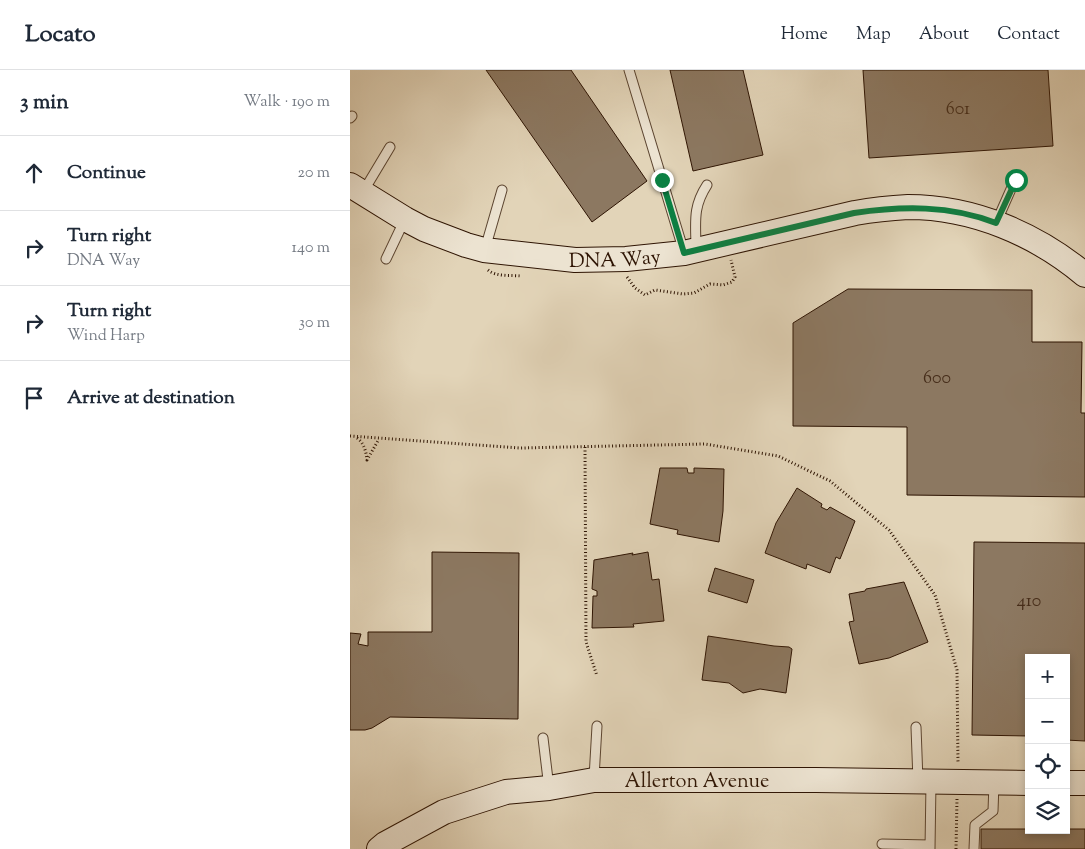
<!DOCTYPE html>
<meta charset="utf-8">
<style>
:root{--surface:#fff;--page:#f2f2f3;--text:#1f2937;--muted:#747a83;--line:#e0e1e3}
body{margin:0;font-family:"Sorts Mill Goudy",serif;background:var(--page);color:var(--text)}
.controls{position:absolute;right:15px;bottom:15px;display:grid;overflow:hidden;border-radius:0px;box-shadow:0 2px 8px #0003}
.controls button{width:45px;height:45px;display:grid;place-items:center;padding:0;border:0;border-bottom:1px solid var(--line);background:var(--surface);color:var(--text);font:25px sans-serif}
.stop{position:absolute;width:15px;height:15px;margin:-11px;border:4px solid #0b8043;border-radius:50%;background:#fff}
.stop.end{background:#0b8043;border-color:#fff;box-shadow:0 1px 5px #0008}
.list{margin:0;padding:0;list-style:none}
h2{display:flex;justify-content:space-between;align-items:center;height:65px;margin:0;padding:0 20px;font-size:21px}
h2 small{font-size:16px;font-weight:400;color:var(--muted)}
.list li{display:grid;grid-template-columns:32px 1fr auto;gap:15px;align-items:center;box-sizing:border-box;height:75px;padding:0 20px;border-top:1px solid var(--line)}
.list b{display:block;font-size:19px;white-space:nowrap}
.list p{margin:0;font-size:16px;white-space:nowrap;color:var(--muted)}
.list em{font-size:16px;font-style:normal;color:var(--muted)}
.icon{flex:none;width:28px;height:28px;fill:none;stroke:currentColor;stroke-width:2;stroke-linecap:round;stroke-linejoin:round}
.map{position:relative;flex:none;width:735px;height:779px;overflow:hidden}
header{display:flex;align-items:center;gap:30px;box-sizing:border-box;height:70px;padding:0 25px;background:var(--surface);border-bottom:1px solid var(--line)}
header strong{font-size:24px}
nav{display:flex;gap:28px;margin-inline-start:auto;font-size:18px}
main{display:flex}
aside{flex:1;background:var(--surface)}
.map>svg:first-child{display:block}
.building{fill:#8c7861;stroke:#2e1403}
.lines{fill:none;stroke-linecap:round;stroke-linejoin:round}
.lane-casing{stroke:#5b4430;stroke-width:11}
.secondary-casing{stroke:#2e1403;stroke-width:26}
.path{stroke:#2e1403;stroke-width:3;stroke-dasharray:1 2.5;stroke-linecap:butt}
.lane{stroke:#ece3d1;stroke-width:9}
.secondary{stroke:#ece3d1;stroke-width:24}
.route{stroke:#0b8043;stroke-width:6}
.labels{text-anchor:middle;stroke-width:4.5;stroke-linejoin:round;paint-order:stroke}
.number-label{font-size:18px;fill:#462d1a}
.street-label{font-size:20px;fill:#2e1403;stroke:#ece3d1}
</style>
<header>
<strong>Locato</strong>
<nav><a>Home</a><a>Map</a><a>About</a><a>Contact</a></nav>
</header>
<main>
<aside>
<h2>3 min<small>Walk · 190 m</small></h2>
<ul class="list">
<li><svg class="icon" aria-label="ahead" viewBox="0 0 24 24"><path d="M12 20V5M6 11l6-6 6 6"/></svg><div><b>Continue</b></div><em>20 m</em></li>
<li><svg class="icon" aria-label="right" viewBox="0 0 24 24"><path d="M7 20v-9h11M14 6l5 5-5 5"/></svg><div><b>Turn right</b><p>DNA Way</p></div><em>140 m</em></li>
<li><svg class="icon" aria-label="right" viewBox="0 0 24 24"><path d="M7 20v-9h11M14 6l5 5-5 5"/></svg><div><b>Turn right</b><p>Wind Harp</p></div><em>30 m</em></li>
<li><svg class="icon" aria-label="arrive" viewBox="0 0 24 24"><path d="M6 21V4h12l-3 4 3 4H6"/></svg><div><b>Arrive at destination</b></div></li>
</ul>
</aside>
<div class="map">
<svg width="735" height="779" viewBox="0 0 735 779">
<rect width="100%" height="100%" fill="#e2d4b8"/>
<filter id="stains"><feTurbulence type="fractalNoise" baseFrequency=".004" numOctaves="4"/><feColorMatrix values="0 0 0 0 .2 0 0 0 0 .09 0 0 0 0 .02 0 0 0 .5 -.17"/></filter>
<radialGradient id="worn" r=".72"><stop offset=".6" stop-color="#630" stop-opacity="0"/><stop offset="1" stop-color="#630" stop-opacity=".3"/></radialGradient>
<path class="building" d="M136,0H221L297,111L242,152Z
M320,0H393L413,85L343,101Z
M513,0H698L703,76L519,88Z
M498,219L682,220V272H732L731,343H735V427L557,425V357L443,356V253Z
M310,398H337L338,403H344V398L374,399L373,441L369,472L327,464L328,460L300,454Z
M447,418L472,434L471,437L477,440L480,437L505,451L490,489L486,487L480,503L457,494L456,499L415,483L426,453Z
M624,472L735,473V671L716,670V588H679V666L622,665Z
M82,482L169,483L168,649L40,647L22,658L15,660H0V563L11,564L8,574L18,576V562H82Z
M298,482L302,510L309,509L314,551L283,554L284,557L242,558L243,526H247V521L242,519L244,490L283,483L282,485Z
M365,498L404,510L397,533L358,521Z
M554,512L578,572L539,588L509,594L499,552L504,551L499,524L515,521L516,519Z
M358,566L424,576L439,577L442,579L436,623L410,619L393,623L379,613L352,610Z
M631,759H735V779H631Z"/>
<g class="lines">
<defs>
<path id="lane" d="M279,0L334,182
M0,48L2,46
M13,122L40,77
M646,153L665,110
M135,179L152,120
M346,180C346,153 342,138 357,115
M36,189L55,149
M566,657L568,711
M193,668L199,718
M244,708L247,656
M532,774L580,775
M580,779L581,712
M624,779L625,755L643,741L644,713"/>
<g id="secondary">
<path id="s1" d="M0,115L55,149L74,159L116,175L134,180L225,190L276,189L334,183L505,143C522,140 540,138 558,137C623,137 686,164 735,205"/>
<path d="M716,713H735"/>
<path id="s2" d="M29,779L35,774L94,742L156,722L199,718L244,710H466L679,713"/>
</g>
</defs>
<use href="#lane" class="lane-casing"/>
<use href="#secondary" class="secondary-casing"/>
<path class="path" d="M138,200C146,207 161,205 171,206
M277,207L285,218L295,225L305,220L333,224L344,223L360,214L373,215L382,212L385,207L381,190
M0,366L170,378L355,374L428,386L480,411L539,460L585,525L607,600L608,693
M7,368C14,373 16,381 17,390L29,369
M235,377L236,572L247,606
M606,779L607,729"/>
<use href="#lane" class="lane"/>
<use href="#secondary" class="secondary"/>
</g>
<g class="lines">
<path class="route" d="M312,110L334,183L504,143C552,136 600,135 646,153L666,110"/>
</g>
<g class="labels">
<g class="number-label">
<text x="608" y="44">601</text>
<text x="587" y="313">600</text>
<text x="679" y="536">410</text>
</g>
<g class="street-label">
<text dy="7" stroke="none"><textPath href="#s1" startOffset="281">DNA Way</textPath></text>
<text dy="7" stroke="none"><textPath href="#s2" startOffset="332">Allerton Avenue</textPath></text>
</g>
</g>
<rect width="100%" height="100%" filter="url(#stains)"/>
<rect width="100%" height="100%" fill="url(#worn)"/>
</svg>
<div class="controls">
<button>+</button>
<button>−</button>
<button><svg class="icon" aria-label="locate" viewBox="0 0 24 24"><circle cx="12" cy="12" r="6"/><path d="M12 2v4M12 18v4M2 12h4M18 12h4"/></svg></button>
<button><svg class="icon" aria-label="layers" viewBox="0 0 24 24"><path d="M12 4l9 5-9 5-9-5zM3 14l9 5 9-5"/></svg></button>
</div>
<div class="stop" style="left:666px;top:110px"></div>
<div class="stop end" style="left:312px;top:110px"></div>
</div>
</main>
